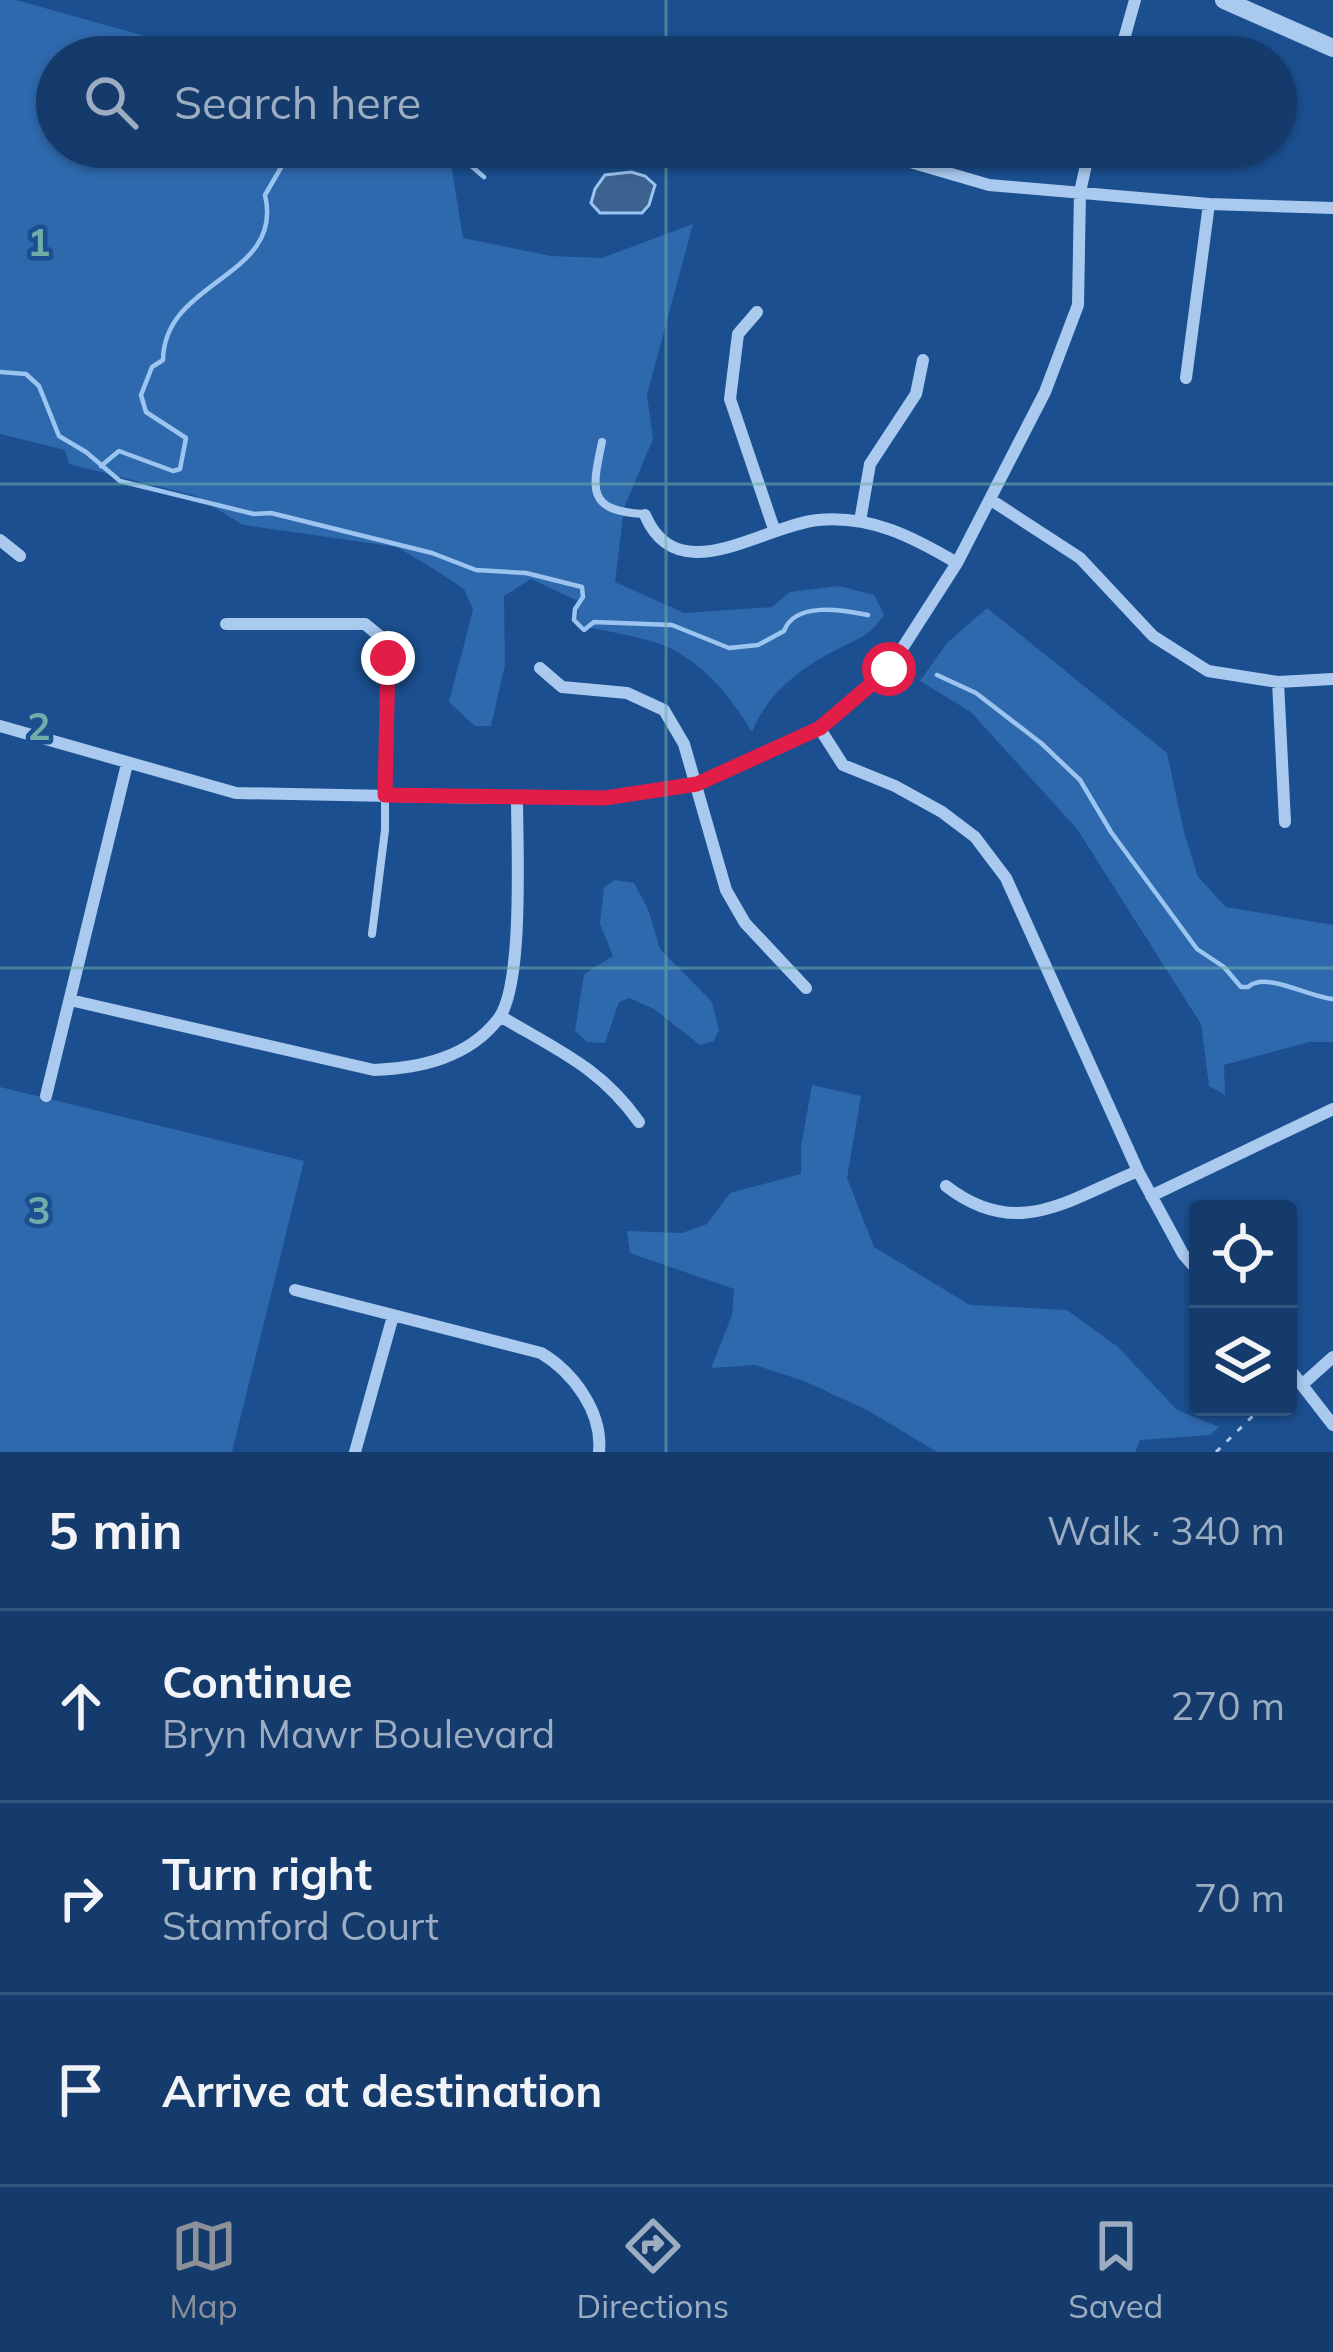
<!DOCTYPE html>
<meta charset="utf-8">
<style>
:root{--surface:#143b6b;--page:#1d4271;--text:#f1f3f6;--muted:#9dadc1;--line:#33557e;--accent:#8c9099}
body{margin:0;font-family:Mulish,sans-serif;background:var(--page);color:var(--text)}
.controls{position:absolute;right:36px;bottom:36px;display:grid;overflow:hidden;border-radius:12px;box-shadow:0 3px 9px #0004}
.controls button{width:108px;height:108px;display:grid;place-items:center;padding:0;border:0;border-bottom:3px solid var(--line);background:var(--surface);color:var(--text);font:60px sans-serif}
.stop{position:absolute;width:36px;height:36px;margin:-27px;border:9px solid #e11d48;border-radius:50%;background:#fff}
.stop.end{background:#e11d48;border-color:#fff;box-shadow:0 3px 12px #0008}
.list{margin:0;padding:0;list-style:none}
h2{display:flex;justify-content:space-between;align-items:center;height:156px;margin:0;padding:0 48px;font-size:51px}
h2 small{font-size:39px;font-weight:400;color:var(--muted)}
.list li{display:grid;grid-template-columns:78px 1fr auto;gap:36px;align-items:center;box-sizing:border-box;height:192px;padding:0 48px;border-top:3px solid var(--line)}
.list b{display:block;font-size:45px;white-space:nowrap}
.list p{margin:0;font-size:39px;white-space:nowrap;color:var(--muted)}
.list em{font-size:39px;font-style:normal;color:var(--muted)}
.icon{flex:none;width:66px;height:66px;fill:none;stroke:currentColor;stroke-width:2;stroke-linecap:round;stroke-linejoin:round}
.map{position:relative;flex:none;width:1333px;height:1452px;overflow:hidden}
.search{position:absolute;background:var(--surface);box-shadow:0 3px 9px #0004;left:36px;right:36px;top:36px;height:132px;display:flex;align-items:center;gap:30px;box-sizing:border-box;padding:0 42px;border-radius:66px;color:var(--muted);font-size:45px}
.sheet{height:732px;background:var(--surface)}
nav{display:flex;justify-content:space-around;align-items:center;box-sizing:border-box;height:168px;border-top:3px solid var(--line);background:var(--surface);font-size:33px;color:var(--muted)}
nav a{display:grid;justify-items:center;gap:6px}
nav .on{color:var(--accent)}
.map>svg:first-child{display:block}
.green{fill:#2e69ad}
.water{fill:#3c6290;stroke:#9cc4f0;stroke-width:3}
.lines{fill:none;stroke-linecap:round;stroke-linejoin:round}
.stream{stroke:#9cc4f0;stroke-width:4.5}
.path{stroke:#a9c9ee;stroke-width:3;stroke-dasharray:6 9;stroke-linecap:butt}
.service{stroke:#a9c9ee;stroke-width:8}
.minor{stroke:#a9c9ee;stroke-width:12}
.tertiary{stroke:#a9c9ee;stroke-width:18}
.route{stroke:#e11d48;stroke-width:15}
.grid{fill:none;stroke:#6fada8;stroke-width:3;stroke-opacity:0.55}
.grid-label{font-size:39px;text-anchor:middle;font-weight:bold;fill:#6fada8;stroke:#1b4f8f;stroke-width:9;stroke-linejoin:round;paint-order:stroke}
</style>
<div class="map">
<svg width="1333" height="1452" viewBox="0 0 1333 1452">
<rect width="100%" height="100%" fill="#1b4f8f"/>
<path class="green" d="M0,0H16L220,57H57V147H270L450,158L463,238L551,256L602,258L693,224L647,395L653,439L624,508L615,582L684,613L772,607L790,592L839,586L874,595L884,615C868,637 863,636 840,648C802,667 768,692 752,732C731,697 702,661 663,645C636,635 605,632 577,624L578,601L531,579L504,596L505,665L491,726H475L449,702L473,610L464,589L437,571L397,547L243,525L196,496L69,464L65,450L0,434Z
M987,608L1167,753L1184,832L1198,877L1226,907L1333,925V1042H1309L1224,1065L1225,1095L1209,1086L1201,1024L1077,829L971,712L920,681L947,643Z
M615,880L634,883L648,909L660,949L712,1002L719,1030L714,1041L700,1045L654,1009L629,998L619,1002L605,1043L587,1042L575,1031L584,974L613,956L600,924L604,887Z
M812,1085L861,1096L847,1178L874,1247L970,1305L1067,1310L1118,1347L1177,1410L1219,1427L1210,1435L1140,1440L1135,1452H937L867,1410L804,1381L755,1365L711,1368L732,1315L734,1289L630,1253L627,1231L682,1233L707,1224L730,1193L801,1174V1147Z
M0,1087L304,1161L232,1452H0Z"/>
<path class="water" d="M631,172L645,176L655,185L649,205L642,213H600L591,203L595,189L605,175Z"/>
<g class="lines">
<path class="stream" d="M449,147L484,177
M0,372L26,374L39,386L59,436L86,452L120,481L254,514L271,513L432,553L476,570L526,573L582,587L583,597L575,609L574,620L584,630L594,622L672,625L729,648L758,645L784,631C795,601 843,610 868,615
M101,466L119,451L173,471L180,469L186,438L146,412L141,395L152,367L163,360C164,279 285,278 265,195L293,147
M937,675L976,693L1041,743L1080,780L1111,832L1197,949L1224,967L1241,987H1248C1266,971 1308,997 1333,999"/>
<path class="path" d="M1216,1452L1262,1407"/>
<path class="service" d="M602,442C592,489 586,511 644,514
M372,934L385,830V796"/>
<path class="minor" d="M1119,57L1135,0
M859,147L989,185L1209,204L1333,208
M757,312L738,334L730,399L774,529
M1186,378L1209,204
M991,500L1080,558L1153,636L1208,671L1278,682L1333,679
M645,515C678,592 761,526 818,520C871,515 913,537 957,563
M860,521L870,464L916,394L923,360
M0,540L20,556
M226,624H365L382,638L388,658L385,795
M540,668L562,687L627,693L664,710L684,744L726,890L745,923L806,988
M1278,682L1285,822
M0,726L236,793L490,798H605L697,784L820,729L889,669L957,563L1045,392L1078,305L1080,192L1090,147
M820,729L843,765L895,786L942,812L975,837L1006,878L1138,1171L1183,1254L1198,1271
M70,1000L374,1070C420,1068 469,1058 499,1018C524,983 517,845 517,797
M500,1016C557,1050 600,1067 639,1122
M46,1096L127,764
M946,1186C1017,1241 1067,1200 1138,1171
M1151,1196L1333,1109
M295,1290L541,1353C573,1372 603,1412 599,1452
M1288,1367L1333,1425
M1304,1383L1333,1357
M355,1452L393,1316"/>
<path class="tertiary" d="M1224,0L1333,48"/>
</g>
<g class="lines">
<path class="route" d="M388,658L385,795L605,798L697,784L820,728L889,669"/>
</g>
<path class="grid" d="M666,0V57M666,147V1452M0,484H1333M0,968H1333"/>
<g class="grid-label">
<text x="39" y="256">1</text>
<text x="39" y="740">2</text>
<text x="39" y="1224">3</text>
</g>
</svg>
<div class="controls">
<button><svg class="icon" aria-label="locate" viewBox="0 0 24 24"><circle cx="12" cy="12" r="6"/><path d="M12 2v4M12 18v4M2 12h4M18 12h4"/></svg></button>
<button><svg class="icon" aria-label="layers" viewBox="0 0 24 24"><path d="M12 4l9 5-9 5-9-5zM3 14l9 5 9-5"/></svg></button>
</div>
<div class="stop" style="left:889px;top:669px"></div>
<div class="stop end" style="left:388px;top:658px"></div>
<div class="search"><svg class="icon" aria-label="search" viewBox="0 0 24 24"><circle cx="10" cy="10" r="6"/><path d="M15 15l6 6"/></svg>Search here</div>
</div>
<section class="sheet">
<h2>5 min<small>Walk · 340 m</small></h2>
<ul class="list">
<li><svg class="icon" aria-label="ahead" viewBox="0 0 24 24"><path d="M12 20V5M6 11l6-6 6 6"/></svg><div><b>Continue</b><p>Bryn Mawr Boulevard</p></div><em>270 m</em></li>
<li><svg class="icon" aria-label="right" viewBox="0 0 24 24"><path d="M7 20v-9h11M14 6l5 5-5 5"/></svg><div><b>Turn right</b><p>Stamford Court</p></div><em>70 m</em></li>
<li><svg class="icon" aria-label="arrive" viewBox="0 0 24 24"><path d="M6 21V4h12l-3 4 3 4H6"/></svg><div><b>Arrive at destination</b></div></li>
</ul>
</section>
<nav>
<a class="on"><svg class="icon" aria-label="map" viewBox="0 0 24 24"><path d="M3 6l6-2 6 2 6-2v14l-6 2-6-2-6 2zM9 4v14M15 6v14"/></svg>Map</a>
<a><svg class="icon" aria-label="directions" viewBox="0 0 24 24"><path d="M12 3l9 9-9 9-9-9zM9 14v-3h6M13 9l2 2-2 2"/></svg>Directions</a>
<a><svg class="icon" aria-label="saved" viewBox="0 0 24 24"><path d="M7 4h10v16l-5-4-5 4z"/></svg>Saved</a>
</nav>
